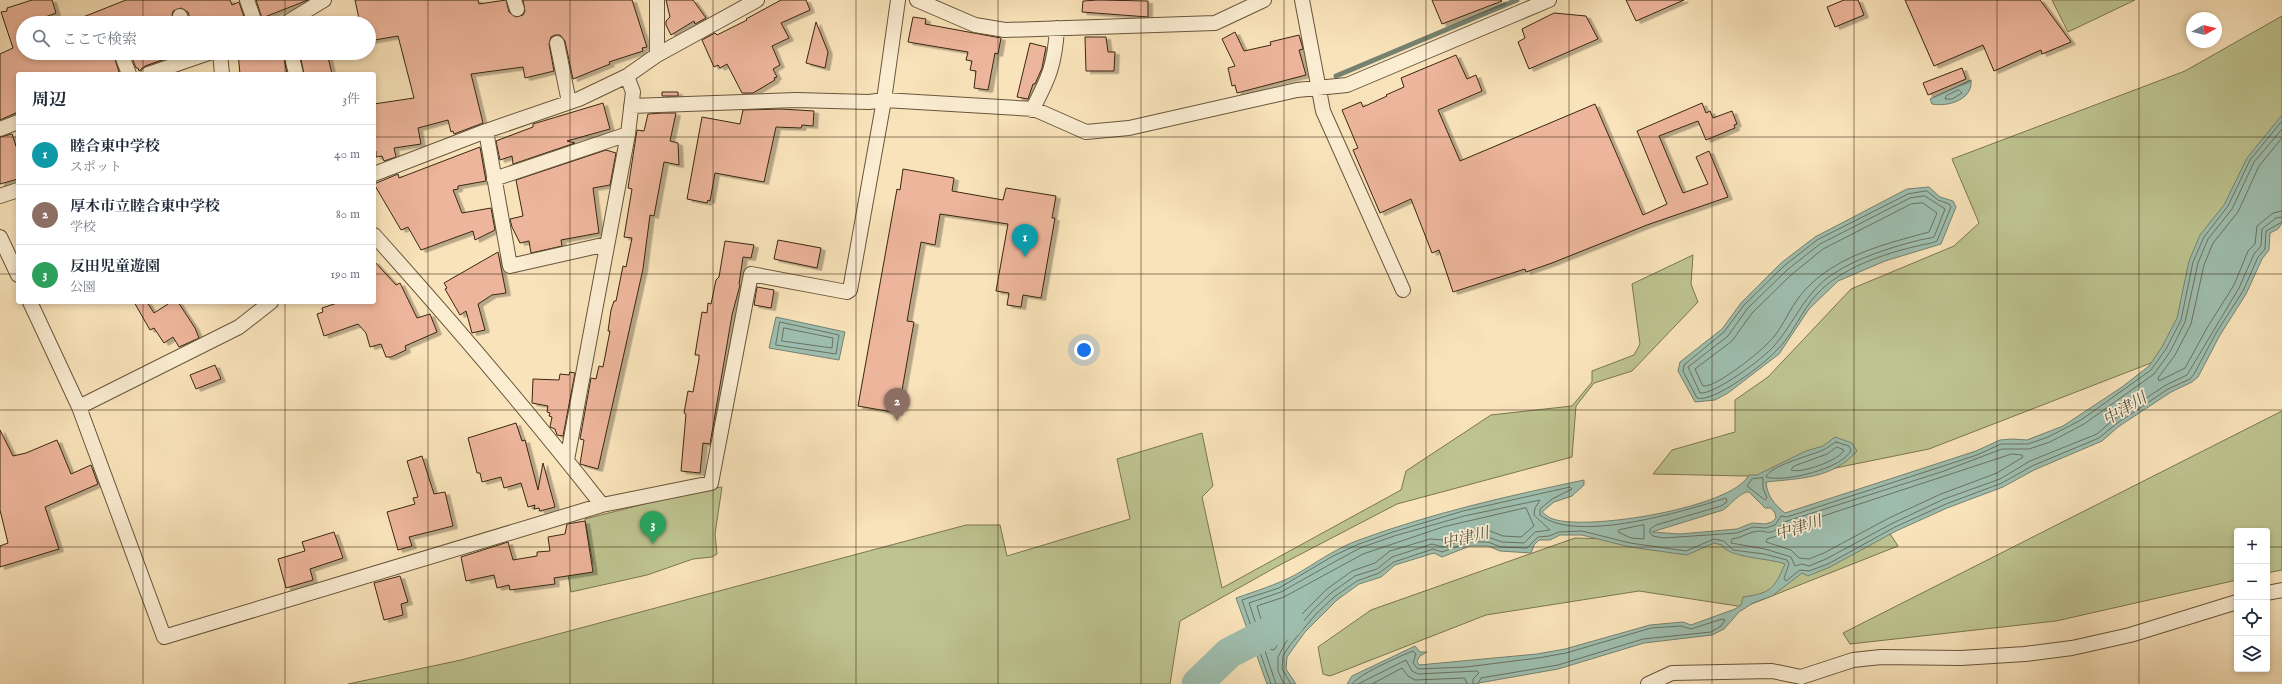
<!DOCTYPE html>
<html lang="ja">
<meta charset="utf-8">
<style>
:root{--surface:#fff;--page:#f2f2f3;--text:#1f2937;--muted:#747a83;--line:#e0e1e3;--accent:#0b8043}
body{margin:0;font-family:"IM FELL English","Noto Serif JP",serif;background:var(--page);color:var(--text)}
.controls{position:absolute;right:12px;bottom:12px;display:grid;overflow:hidden;border-radius:4px;box-shadow:0 2px 6px #0003}
.controls button{width:36px;height:36px;display:grid;place-items:center;padding:0;border:0;border-bottom:1px solid var(--line);background:var(--surface);color:var(--text);font:20px sans-serif}
.compass{position:absolute;left:2186px;top:12px;width:36px;height:36px;border-radius:50%;background:var(--surface);box-shadow:0 2px 6px #0003;rotate:82deg}
.you{position:absolute;left:1084px;top:350px;width:14px;height:14px;margin:-10px;border:3px solid #fff;border-radius:50%;background:#1a73e8;box-shadow:0 0 0 6px #1a73e833}
.badge{display:grid;place-items:center;width:26px;height:26px;border-radius:50%;background:var(--accent);color:#fff;font-size:13px;font-weight:700}
.pin{position:absolute;translate:-50% -33px;filter:drop-shadow(0 1px 2px #0008)}
.pin::after{content:'';position:absolute;top:21px;width:14px;height:12px;background:inherit;clip-path:polygon(0 0,100% 0,50% 100%)}
.list{margin:0;padding:0;list-style:none}
h2{display:flex;justify-content:space-between;align-items:center;height:52px;margin:0;padding:0 16px;font-size:17px}
h2 small{font-size:13px;font-weight:400;color:var(--muted)}
.list li{display:grid;grid-template-columns:26px 1fr auto;gap:12px;align-items:center;box-sizing:border-box;height:60px;padding:0 16px;border-top:1px solid var(--line)}
.list b{display:block;font-size:15px;white-space:nowrap}
.list p{margin:0;font-size:13px;white-space:nowrap;color:var(--muted)}
.list em{font-size:13px;font-style:normal;color:var(--muted)}
.icon{flex:none;width:22px;height:22px;fill:none;stroke:currentColor;stroke-width:2;stroke-linecap:round;stroke-linejoin:round}
.map{position:relative;flex:none;width:2282px;height:684px;overflow:hidden}
.search{position:absolute;background:var(--surface);box-shadow:0 2px 6px #0003;left:16px;top:16px;width:360px;height:44px;display:flex;align-items:center;gap:10px;box-sizing:border-box;padding:0 14px;border-radius:22px;color:var(--muted);font-size:15px}
.panel{position:absolute;background:var(--surface);box-shadow:0 2px 6px #0003;left:16px;top:72px;width:360px;height:232px;border-radius:4px}
.map>svg:first-child{display:block}
.green{fill:#bec490;stroke:#7b7650}
.water{fill:#9ebeaf;stroke:#758270;fill-rule:evenodd}
.lines{fill:none;stroke-linecap:round;stroke-linejoin:round}
.shore{stroke:#6b7260;stroke-width:1}
.stream{stroke:#758270;stroke-width:5}
.river{stroke:#9ebeaf;stroke-width:31}
.building{fill:#edb59b;stroke:#382711;filter:url(#shadow)}
.minor-casing{stroke:#68563b;stroke-width:16}
.minor{stroke:#fbedd2;stroke-width:14}
.grid{fill:none;stroke:#382711;stroke-width:1;stroke-opacity:0.55}
.labels{text-anchor:middle;stroke-width:3.5;stroke-linejoin:round;paint-order:stroke}
.water-label{font-size:16px;font-style:italic;fill:#575440;stroke:#fbedd2}
</style>
<div class="map">
<svg width="2282" height="684" viewBox="0 0 2282 684">
<defs>
<filter id="shadow"><feDropShadow dx="4.5" dy="2.5" stdDeviation="0" flood-color="#0004"/></filter>
</defs>
<rect width="100%" height="100%" fill="#f9e3ba"/>
<filter id="stains"><feTurbulence type="fractalNoise" baseFrequency=".005" numOctaves="4"/><feColorMatrix values="0 0 0 0 .2 0 0 0 0 .09 0 0 0 0 .02 0 0 0 .5 -.17"/></filter>
<radialGradient id="worn" r=".72"><stop offset=".6" stop-color="#630" stop-opacity="0"/><stop offset="1" stop-color="#630" stop-opacity=".3"/></radialGradient>
<path class="green" d="M2052,0H2135L2068,32Z
M2282,16V152L2169,356L1929,449L1791,477L1653,474L1672,450L1735,432V400L1768,377L1851,289L1954,246L1979,223L1952,159L2185,71Z
M1693,255L1691,284L1698,302L1632,371L1594,383L1576,406L1572,457L1397,504L1276,567L1180,621L1170,684H348L461,660L966,525H1000L1007,556L1130,519L1117,459L1202,433L1213,486L1202,497L1222,588L1401,490L1406,471L1491,415L1572,406L1592,382V371L1634,355L1640,344L1632,284Z
M2282,411V570L2267,573V531H2237V580L2056,621L1850,644L1843,633Z
M722,487L715,534L717,554L712,557L693,559L647,575L571,592L567,569L593,564L585,519L696,491Z
M1885,526L1898,546L1744,607L1639,591L1486,615L1330,676L1323,674L1318,647L1371,610L1575,538L1785,544Z"/>
<path class="water" d="M1971,80C1973,100 1948,107 1932,104L1930,99Z
M2282,115V223L2278,229L2270,233L2269,250L2262,259L2246,294L2220,335L2198,377L2192,382L2171,392L2118,427L2102,441L2034,470L2003,487L1947,508L1896,531L1830,567L1808,576L1802,573L1772,596L1753,603L1739,612L1724,629L1712,635L1644,643L1558,669L1473,684H1347L1352,676L1415,646L1420,652H1427L1420,656L1417,661L1419,665L1537,654L1565,649L1650,625L1683,622L1691,625L1735,609L1741,605L1743,597C1771,593 1774,589 1785,564C1770,558 1728,558 1722,545L1714,543L1687,555L1630,547L1582,535H1560L1550,540H1539L1534,545L1531,553L1500,551L1488,546H1470L1442,557L1434,553L1395,565L1381,577L1359,584L1337,600L1305,632L1287,657L1286,669L1296,684H1267L1236,598C1256,591 1276,585 1295,575C1316,563 1336,548 1359,540C1432,513 1508,496 1584,480V485L1572,496L1554,502L1542,512C1546,515 1549,518 1553,519C1587,531 1732,508 1749,475H1757L1806,451L1823,446L1835,437L1852,443L1857,451C1832,479 1801,478 1766,482C1767,496 1775,505 1785,513L1976,451L2000,440L2012,439L2027,440L2063,426L2122,387L2149,366L2162,347L2177,318L2189,261L2200,235L2224,205L2247,158ZM1746,492H1749L1765,508H1771L1775,513L1776,518L1772,522L1765,524L1752,523L1737,529L1680,534L1652,532L1723,510C1733,503 1734,498 1746,492Z
M1929,187L1940,197L1953,201L1956,207L1941,244L1885,261L1838,281L1809,309L1779,354L1728,393L1715,400L1695,402L1678,371L1680,362L1722,329L1741,303L1781,263L1815,237L1907,189Z
M776,317L845,332L839,360L769,348Z"/>
<g class="lines">
<path class="shore" d="M1959,90L1962,93L1952,99H1945L1946,96Z
M2282,129L2254,162L2232,209L2208,239L2198,263L2185,322L2170,352L2154,374L2084,424L2050,442L2029,449H2002L1941,472L1784,522C1768,540 1769,528 1753,532C1746,534 1740,538 1732,539L1731,543L1765,549L1791,557L1795,566L1802,564L1809,566L1826,559L1893,523L1944,499L2000,479L2030,461L2097,434L2113,420L2166,385L2187,375L2239,288L2254,254L2261,246L2262,229L2276,218L2282,217
M2282,138L2259,166L2238,212L2213,243L2204,265L2191,324L2175,355L2158,378L2159,381L2185,368L2207,328L2234,285L2248,251L2255,244L2257,226L2273,213L2282,211
M1927,191L1938,200L1949,204L1951,207L1937,241C1931,244 1924,244 1917,246C1883,254 1841,268 1817,294C1801,311 1793,335 1776,351C1764,364 1714,403 1697,398L1683,371L1684,365L1724,332L1744,305L1784,266L1817,240L1908,194Z
M1925,196L1945,209L1934,237C1928,239 1922,239 1916,241C1889,248 1857,258 1833,274C1805,292 1795,322 1774,346C1764,358 1714,395 1700,393L1688,367L1728,336L1747,309L1787,270L1820,244L1910,198Z
M1923,203L1937,213L1929,232C1896,241 1859,250 1830,269C1818,277 1805,288 1797,300C1787,314 1781,331 1768,343C1759,353 1715,388 1703,386L1695,369L1732,341L1752,313L1791,275L1823,249L1911,204Z
M780,322L839,335L836,354L776,345Z
M784,328L833,338L832,348L782,341Z
M1836,442L1849,446L1851,450C1844,468 1784,483 1766,477C1770,465 1814,455 1825,449C1829,447 1832,444 1836,442Z
M1837,447L1844,450C1840,460 1801,474 1791,470L1794,466L1827,454Z
M2012,454L2022,455L2023,457L1997,473L1941,494L1889,518L1824,553L1809,559L1799,558L1791,550L1766,542L1767,539L1780,535L1787,528Z
M1763,478V488L1767,498L1765,500L1747,486L1752,479Z
M1526,508L1534,526L1521,537L1503,536L1490,531H1469L1443,540L1430,539L1390,551L1375,563L1352,571L1327,589L1294,622L1274,650L1270,649L1257,606L1284,597L1363,554L1443,527Z
M1644,525V539L1631,538L1618,532L1619,530Z
M1271,684L1242,600L1279,588L1333,556L1359,544L1393,532L1463,511L1570,487L1572,489L1552,499L1540,509V515C1577,544 1684,511 1726,498L1727,502L1721,506L1656,525L1650,529V533L1653,536L1663,538L1737,533L1753,527L1766,528L1775,525L1781,516L1787,517L1977,455L2001,444H2028L2048,437L2081,420L2151,370L2166,349L2181,320L2193,262L2204,237L2228,206L2250,160L2282,121
M1276,684L1249,603L1281,592L1336,561L1360,548L1394,536L1464,516L1540,500L1535,508L1534,515L1550,530L1535,532L1524,543L1502,542L1488,537L1469,538L1443,547L1432,544L1392,557L1377,569L1355,576L1331,593L1313,610L1286,642L1278,657V671L1284,684
M1291,684L1282,669L1283,656L1290,645L1316,614L1334,597L1357,581L1379,573L1394,562L1433,549L1442,552L1470,542H1488L1501,547L1527,548L1538,537L1549,536L1559,532L1582,531L1630,543L1686,551L1714,539L1724,541L1733,550L1764,554L1787,560L1789,564L1784,578L1786,581L1800,570L1809,571L1828,564L1895,527L1946,504L2002,483L2032,466L2099,438L2116,424L2168,389L2190,379L2194,374L2216,333L2243,291L2258,257L2265,249L2266,231L2282,222
M1352,684C1359,674 1400,656 1413,651L1416,654L1413,663L1418,669L1466,667L1538,658L1566,653L1651,628L1681,626L1691,629L1722,619L1725,620L1721,626L1711,632L1643,639L1558,665L1481,678L1478,684
M1358,684L1406,660L1412,671L1418,674L1477,671L1479,673L1473,679V684
M1372,684L1402,668L1408,676L1415,680L1465,678L1467,684"/>
<path class="stream" d="M1336,76L1517,0"/>
<path class="river" d="M1197,684L1229,653L1289,622"/>
</g>
<path class="building" d="M32,0H52L56,13L29,23H23V53H113L119,72L114,74H18V112L0,120V54L13,48L1,12L7,11V8Z
M126,0H230L232,5L239,2L246,23H191L188,12L181,8L173,11L172,15L174,23H126L124,17L109,23H68Z
M256,0H308L262,18Z
M355,0H478L479,4L506,0L509,12L516,17L523,15L525,11L523,0H632L647,47L642,48L643,51L609,62L610,64L573,79L565,41L560,35H555L551,37L549,44L554,71L525,78L523,67L471,74L483,123L454,134L453,131L451,132L448,120L418,128L421,144L394,148L396,157L384,161L382,156L376,157V151L374,152V104L414,98L398,36L369,41V23H360Z
M666,0H693L706,18L695,24L694,21L671,35L666,25V21L670,17Z
M781,0H806L810,10L781,23L789,38L772,46L780,65L773,69L777,77L774,78L775,80L753,93H742L727,64L720,68L718,65L714,67L702,40L715,33L717,35L747,20L746,19Z
M1098,0L1148,1V17L1082,12L1083,1Z
M1432,0H1501L1502,1L1442,24Z
M1626,0H1684L1636,21Z
M1844,0H1858L1864,15L1835,27L1827,7Z
M1905,0H2040L2071,42L2042,54L2041,50L1994,71L1983,45L1934,66Z
M1554,13L1586,16L1598,39L1529,69L1518,42L1525,38L1522,29Z
M913,17L926,19L925,24L1001,38L998,54L995,53L988,90L974,88L976,71L970,70L972,61L966,60L968,52L908,42Z
M816,22L828,52L825,68L806,63Z
M1235,32L1244,51L1271,45L1270,42L1299,35L1303,49L1299,50L1306,75L1237,93L1235,85L1232,86L1228,68L1235,66L1222,39Z
M1085,37H1106L1108,52H1115L1114,71H1086Z
M1030,43L1046,47L1042,68L1035,84H1033L1028,99L1017,97Z
M130,53H182L145,66L139,71L138,68H136Z
M238,53H283L287,74H240Z
M327,53L332,74H304L301,59Z
M1456,55L1467,79L1476,75L1482,91L1438,110L1460,161L1595,104L1643,215L1667,204L1637,131L1702,103L1706,113L1710,111L1713,118L1732,111L1737,124L1734,125L1735,128L1706,140L1698,121L1659,136L1683,193L1708,184L1696,157L1709,151L1728,197L1647,225L1552,263L1526,272L1525,269L1453,292L1439,250L1432,253L1411,199L1380,213L1353,150L1358,148L1342,110L1361,102L1363,107L1387,96L1386,95L1404,87L1401,78Z
M1962,68L1966,79L1928,95L1923,83Z
M662,92H678V96H662Z
M603,103L610,129L567,141L575,143L513,164L512,156L500,160L496,141L533,127V124Z
M781,109L814,111L813,126L802,125L801,128L776,127L764,182L715,173L710,201L708,200L707,203L687,199L702,117L740,124L743,110Z
M662,113H676L670,141L678,143L679,165L664,162L654,216L650,215L643,269L598,469L580,464L584,440L580,439L591,378L596,379L599,366L603,367L610,331H608L611,310L614,301H616L623,266L626,267L632,238L624,237L632,189L628,188L637,130L644,131L648,114Z
M12,134L18,152V179L0,184V137Z
M480,147L486,181L458,186V189L453,190L462,213L491,208L495,230L475,240L473,231L421,250L408,227L401,230L374,184L398,174L399,178Z
M606,150L616,153L610,185L593,188L599,233L561,240L562,246L531,253L529,241L520,243L512,227L510,219L523,216L516,180Z
M903,169L954,178L952,191L1003,200L1006,188L1056,196L1052,218H1055L1041,298L1023,295L1021,307L1007,305L1009,293L996,291L1008,224L940,214L935,245L921,242L907,321L914,322L898,413L858,406L897,189L900,190Z
M778,240L821,248L817,268L774,259Z
M725,241L754,245L751,258L743,257L739,284L740,285L732,315L710,444L703,443L700,473L681,471L686,414L684,413L688,391L693,392L699,359V355H695L702,312L707,313L708,303L711,304L716,280L719,277Z
M498,252L506,293L492,295L478,304L485,330L472,333L466,311L460,315L445,289L447,288L444,283Z
M374,261L396,285L400,283L417,318L430,314L437,332L405,346L406,350L391,357H386L381,344L370,347L366,333L358,324L324,336L317,314L323,312L322,308L340,302H374Z
M757,287L774,290L771,308L754,305Z
M134,302H147L154,313L171,302H178L195,328L199,338L179,347L173,337L164,343L154,328L150,330Z
M215,365L221,379L196,389L190,375Z
M570,372L575,373L563,436L557,435L555,429L550,427L552,417L549,416L550,413L547,412L548,406L532,403L533,379L559,380L560,374L569,375Z
M516,423L522,441L525,440L538,490L543,463L555,507L540,511L539,508L534,509L535,505L528,507L521,483L504,488L501,477L482,482L480,473H477L468,438Z
M0,430L13,456L26,453L57,440L71,474L91,465L98,484L45,507L59,549L0,567V546L8,543L0,510Z
M422,456L434,494L445,492L453,526L409,537L412,546L398,550L387,512L415,504L413,498L418,497L407,461Z
M585,521L593,572L554,578L555,584L510,590L509,585L497,588L494,575L466,581L461,557L508,542L513,560L537,556V552L550,551L548,537L565,534L567,524Z
M334,532L343,558L310,569L313,580L286,588L278,559L305,551L302,542Z
M400,576L408,602L401,604L403,615L384,620L374,583Z"/>
<g class="lines">
<defs>
<path id="minor" d="M247,0L255,23
M514,0L517,9
M917,0L975,25L1005,30L1215,23L1264,0
M1302,0L1323,111L1403,290
M180,16L183,23
M286,23L324,0
M557,43L569,102
M121,53L129,74
M220,53L222,74
M291,53L296,74
M657,55V0
M148,74L209,53
M631,106L796,100L869,102L884,100L1034,109L1086,132L1129,128L1297,90L1347,85L1549,0
M1032,110C1049,78 1055,64 1057,28
M0,129L18,122
M486,131L510,266L607,244
M374,174L486,131L579,99L627,76L657,55L757,0
M494,179L628,134
M0,196L18,190
M374,235C453,323 529,412 602,505
M0,237L18,275
M30,302L79,407L164,637L602,505L711,483L751,274L847,292L850,290L884,100L898,0
M79,407L239,327L271,302
M567,460L628,134L633,92L627,76
M2267,593L2282,590
M1648,684L1672,673L1772,671L1801,677L1853,660L1881,657L1961,658L2025,654L2072,648L2130,635L2237,602"/>
</defs>
<use href="#minor" class="minor-casing"/>
<use href="#minor" class="minor"/>
</g>
<path class="grid" d="M143,0V23M285,0V23M428,0V684M570,0V684M713,0V684M856,0V684M998,0V684M1141,0V684M1284,0V684M1426,0V684M1569,0V684M1712,0V684M1854,0V684M1997,0V684M2139,0V684M143,53V74M285,53V74M0,137H18M374,137H2282M0,274H18M374,274H2282M143,302V684M285,302V684M0,410H2282M0,547H2237M2267,547H2282"/>
<g class="labels">
<g class="water-label">
<text transform="translate(2124 408) rotate(-31)" y="6">中津川</text>
<text transform="translate(1798 527) rotate(-18)" y="6">中津川</text>
<text transform="translate(1465 537) rotate(-13)" y="6">中津川</text>
</g>
</g>
<rect width="100%" height="100%" filter="url(#stains)"/>
<rect width="100%" height="100%" fill="url(#worn)"/>
</svg>
<div class="controls">
<button>+</button>
<button>−</button>
<button><svg class="icon" aria-label="locate" viewBox="0 0 24 24"><circle cx="12" cy="12" r="6"/><path d="M12 2v4M12 18v4M2 12h4M18 12h4"/></svg></button>
<button><svg class="icon" aria-label="layers" viewBox="0 0 24 24"><path d="M12 4l9 5-9 5-9-5zM3 14l9 5 9-5"/></svg></button>
</div>
<svg class="compass" viewBox="-18 -18 36 36"><path d="M0-13l5 13h-10z" fill="#e53935"/><path d="M0 13l5-13h-10z" fill="#747a83"/></svg>
<div class="you"></div>
<div class="pin badge" style="left:1025px;top:257px;background:#0f9aa8">1</div>
<div class="pin badge" style="left:897px;top:421px;background:#8d6e63">2</div>
<div class="pin badge" style="left:653px;top:544px;background:#2e9e5b">3</div>
<div class="search"><svg class="icon" aria-label="search" viewBox="0 0 24 24"><circle cx="10" cy="10" r="6"/><path d="M15 15l6 6"/></svg>ここで検索</div>
<section class="panel">
<h2>周辺<small>3件</small></h2>
<ul class="list">
<li><span class="badge" style="background:#0f9aa8">1</span><div><b>睦合東中学校</b><p>スポット</p></div><em>40 m</em></li>
<li><span class="badge" style="background:#8d6e63">2</span><div><b>厚木市立睦合東中学校</b><p>学校</p></div><em>80 m</em></li>
<li><span class="badge" style="background:#2e9e5b">3</span><div><b>反田児童遊園</b><p>公園</p></div><em>190 m</em></li>
</ul>
</section>
</div>
